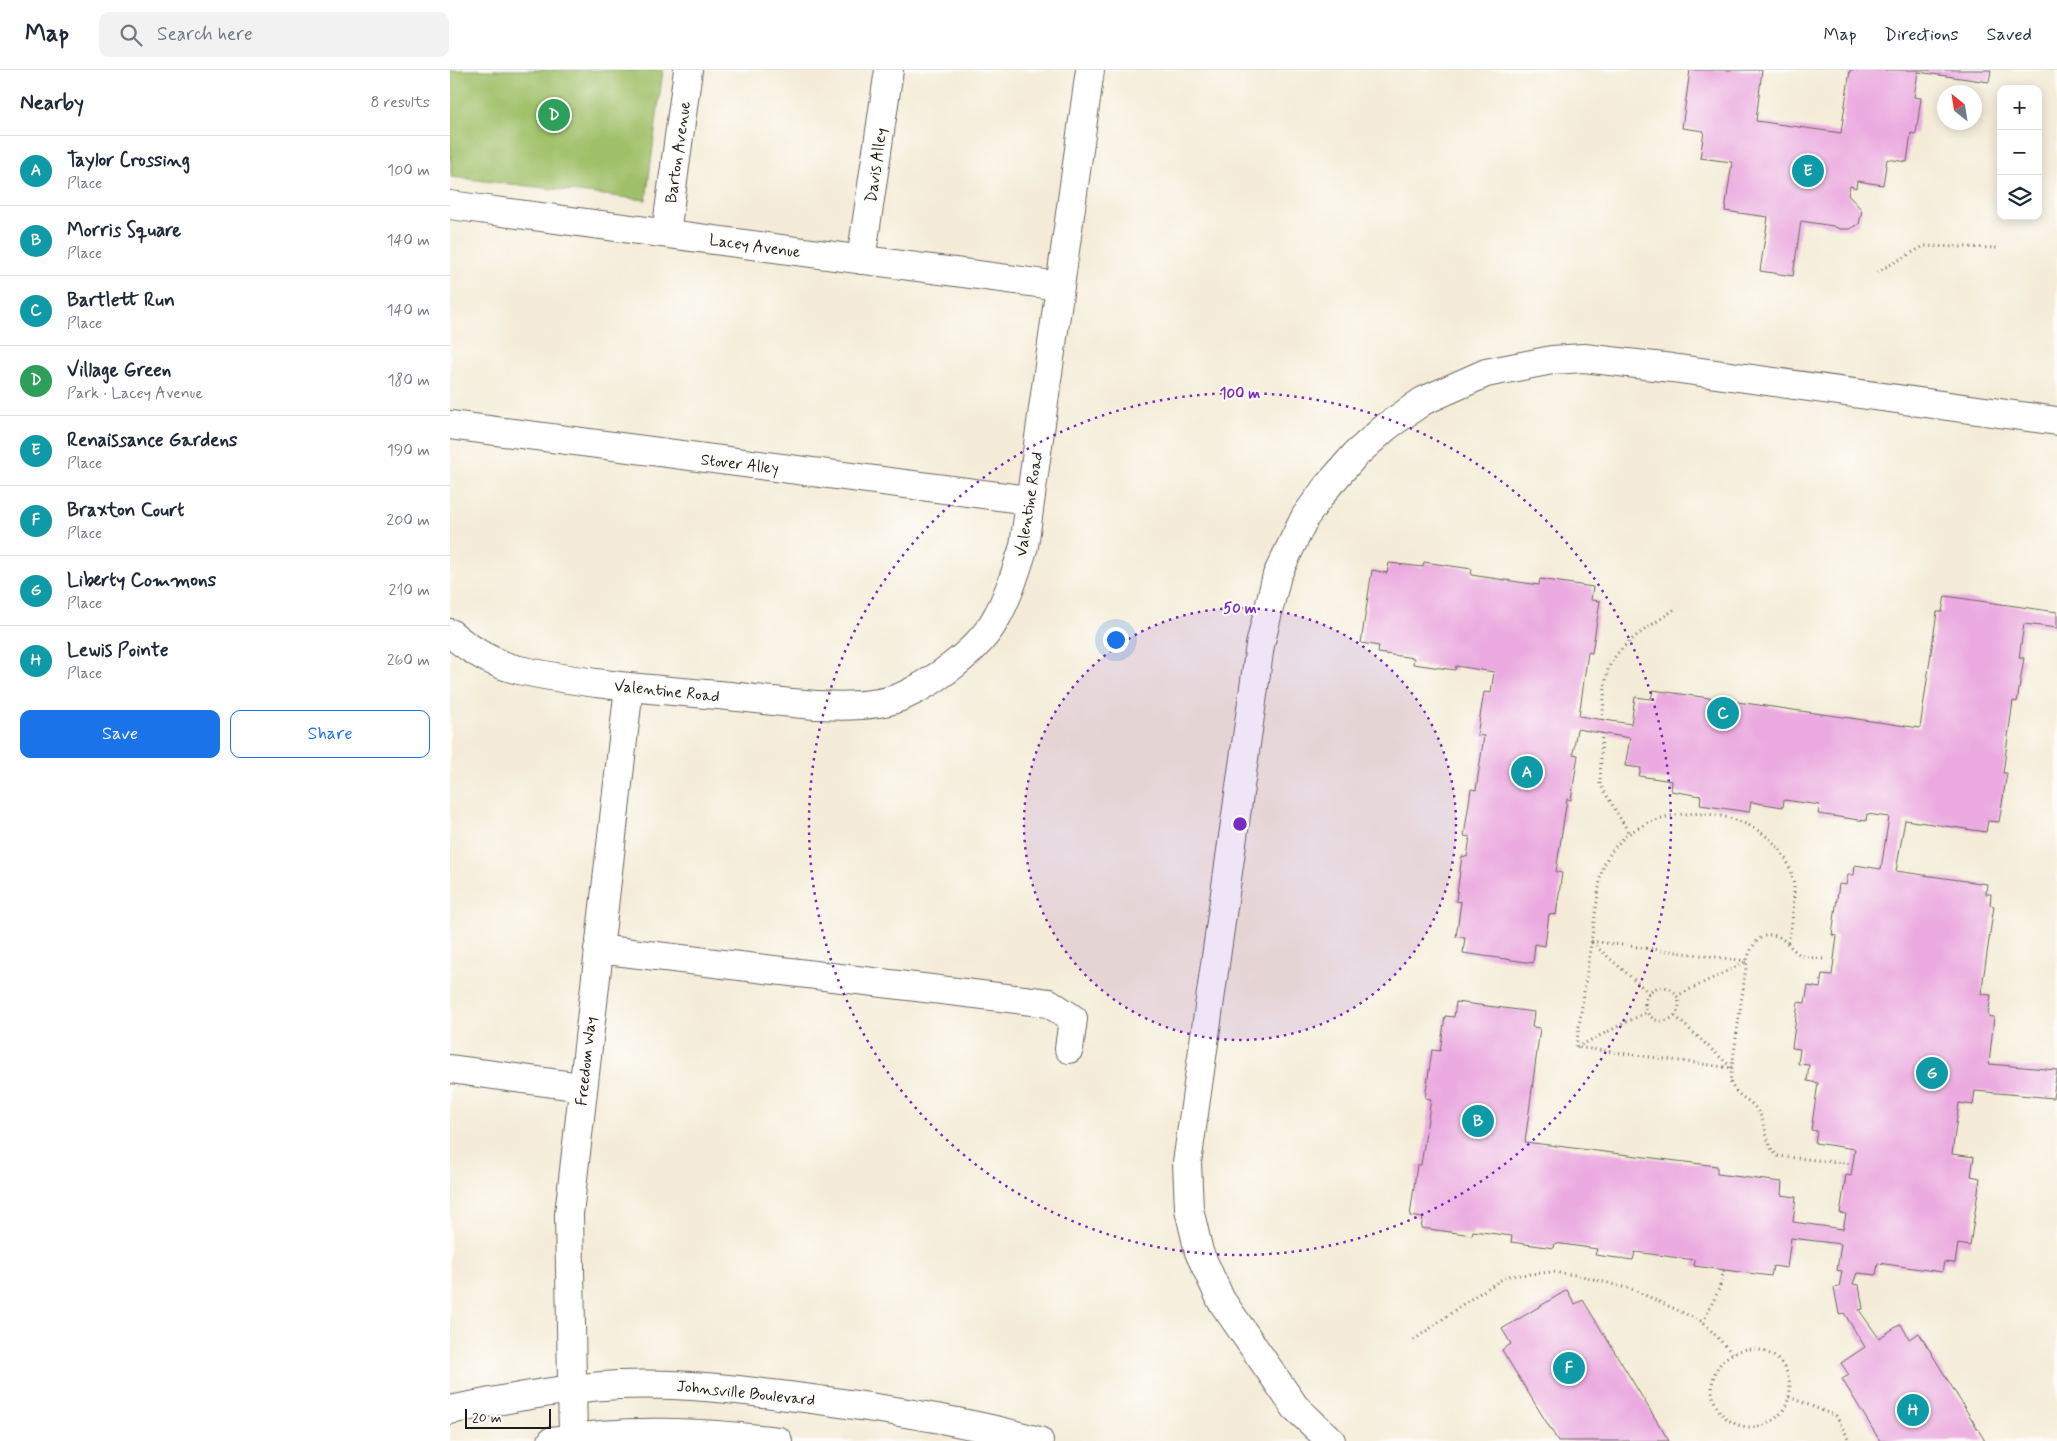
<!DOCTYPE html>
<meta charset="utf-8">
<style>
:root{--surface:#fff;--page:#f2f2f3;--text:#1f2937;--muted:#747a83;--line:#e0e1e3;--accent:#1a73e8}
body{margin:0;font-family:Mynerve,sans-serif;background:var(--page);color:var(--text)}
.controls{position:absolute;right:15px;top:15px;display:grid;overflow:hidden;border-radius:10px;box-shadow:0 2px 12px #0003}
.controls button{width:45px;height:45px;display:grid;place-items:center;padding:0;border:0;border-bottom:1px solid var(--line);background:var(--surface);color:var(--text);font:25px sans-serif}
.compass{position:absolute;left:1487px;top:15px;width:45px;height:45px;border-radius:50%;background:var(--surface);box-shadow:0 2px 12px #0003;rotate:330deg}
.scale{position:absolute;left:15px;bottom:12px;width:86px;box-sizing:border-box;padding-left:5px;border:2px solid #1c1c1c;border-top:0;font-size:14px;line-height:18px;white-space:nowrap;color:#1c1c1c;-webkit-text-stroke:4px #fdfcf7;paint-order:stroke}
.you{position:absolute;left:665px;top:569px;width:18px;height:18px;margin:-12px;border:4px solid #fff;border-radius:50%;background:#1a73e8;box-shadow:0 0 0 8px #1a73e833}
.badge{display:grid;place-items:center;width:32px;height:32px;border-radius:50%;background:var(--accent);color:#fff;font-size:16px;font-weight:700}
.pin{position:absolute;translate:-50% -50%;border:2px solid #fff;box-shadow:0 1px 5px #0006}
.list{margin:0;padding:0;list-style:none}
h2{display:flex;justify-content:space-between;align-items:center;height:65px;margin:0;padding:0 20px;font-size:21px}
h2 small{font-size:16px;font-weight:400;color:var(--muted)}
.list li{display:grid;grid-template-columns:32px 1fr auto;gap:15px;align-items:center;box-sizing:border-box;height:70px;padding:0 20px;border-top:1px solid var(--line)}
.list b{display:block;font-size:19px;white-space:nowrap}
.list p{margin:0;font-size:16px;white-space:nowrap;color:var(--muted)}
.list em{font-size:16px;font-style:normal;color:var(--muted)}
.actions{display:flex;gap:10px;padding:15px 20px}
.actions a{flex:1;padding:11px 0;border:1px solid var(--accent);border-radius:10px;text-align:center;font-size:18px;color:var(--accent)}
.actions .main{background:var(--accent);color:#fff}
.icon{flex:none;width:28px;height:28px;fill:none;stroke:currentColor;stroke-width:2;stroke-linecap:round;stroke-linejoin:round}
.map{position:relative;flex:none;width:1607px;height:1371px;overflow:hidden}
header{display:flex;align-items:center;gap:30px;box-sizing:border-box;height:70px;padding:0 25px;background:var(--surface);border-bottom:1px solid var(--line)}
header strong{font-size:24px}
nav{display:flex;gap:28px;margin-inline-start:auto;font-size:18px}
.search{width:350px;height:45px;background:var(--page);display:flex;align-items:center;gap:12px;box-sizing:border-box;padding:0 18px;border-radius:10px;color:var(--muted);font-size:19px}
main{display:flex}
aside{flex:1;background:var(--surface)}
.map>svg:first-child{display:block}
.green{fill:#9fbf67;stroke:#5e6e42}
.building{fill:#ebabe0}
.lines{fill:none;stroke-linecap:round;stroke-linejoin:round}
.minor-casing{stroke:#68655e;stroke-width:30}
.path{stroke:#68655e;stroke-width:3;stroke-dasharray:1 4;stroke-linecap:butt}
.minor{stroke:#fff;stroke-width:28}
.ring{fill:none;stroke:#7b2cbf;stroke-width:2.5;stroke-dasharray:2.5 5}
.labels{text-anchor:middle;stroke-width:4;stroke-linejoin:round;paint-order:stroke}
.street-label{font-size:16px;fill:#1c1c1c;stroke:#fdfcf7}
.centre{fill:#7b2cbf;stroke:#fdfcf7;stroke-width:2.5}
.ring-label{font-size:15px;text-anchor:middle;font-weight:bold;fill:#7b2cbf;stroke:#fdfcf7;stroke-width:4;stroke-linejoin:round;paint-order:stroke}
</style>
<header>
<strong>Map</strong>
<div class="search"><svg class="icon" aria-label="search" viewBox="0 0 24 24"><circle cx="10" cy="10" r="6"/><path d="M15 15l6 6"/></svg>Search here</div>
<nav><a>Map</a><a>Directions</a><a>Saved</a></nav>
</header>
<main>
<aside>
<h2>Nearby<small>8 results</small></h2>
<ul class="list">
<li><span class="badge" style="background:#0f9aa8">A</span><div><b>Taylor Crossing</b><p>Place</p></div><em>100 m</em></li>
<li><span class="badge" style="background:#0f9aa8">B</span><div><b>Morris Square</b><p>Place</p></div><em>140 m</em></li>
<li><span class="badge" style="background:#0f9aa8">C</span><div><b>Bartlett Run</b><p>Place</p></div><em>140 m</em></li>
<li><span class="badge" style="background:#2e9e5b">D</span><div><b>Village Green</b><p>Park · Lacey Avenue</p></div><em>180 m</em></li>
<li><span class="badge" style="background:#0f9aa8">E</span><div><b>Renaissance Gardens</b><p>Place</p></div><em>190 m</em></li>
<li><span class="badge" style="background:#0f9aa8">F</span><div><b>Braxton Court</b><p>Place</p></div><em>200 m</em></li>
<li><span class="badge" style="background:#0f9aa8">G</span><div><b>Liberty Commons</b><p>Place</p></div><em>210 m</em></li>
<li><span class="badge" style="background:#0f9aa8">H</span><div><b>Lewis Pointe</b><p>Place</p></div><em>260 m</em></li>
</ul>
<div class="actions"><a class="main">Save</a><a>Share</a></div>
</aside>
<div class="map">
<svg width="1607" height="1371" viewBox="0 0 1607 1371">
<rect width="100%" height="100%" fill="#fdfcf7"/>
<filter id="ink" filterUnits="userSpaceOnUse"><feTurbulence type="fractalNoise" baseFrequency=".02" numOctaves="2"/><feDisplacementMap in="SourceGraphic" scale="10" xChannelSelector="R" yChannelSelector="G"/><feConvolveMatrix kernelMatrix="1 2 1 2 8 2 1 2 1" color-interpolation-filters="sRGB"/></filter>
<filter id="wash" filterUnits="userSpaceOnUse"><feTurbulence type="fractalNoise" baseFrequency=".0096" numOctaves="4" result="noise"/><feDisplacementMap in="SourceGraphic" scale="20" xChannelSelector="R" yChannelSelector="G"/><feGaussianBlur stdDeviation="1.12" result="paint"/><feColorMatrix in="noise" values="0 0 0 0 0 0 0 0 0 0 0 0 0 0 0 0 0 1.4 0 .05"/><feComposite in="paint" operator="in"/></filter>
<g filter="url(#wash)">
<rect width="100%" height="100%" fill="#f4ecd8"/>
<path class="green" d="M0,0H213L196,130L1,107Z"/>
<g id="blocks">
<path class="building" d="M1240,0H1312L1306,51L1391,63L1400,0H1541L1539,12L1468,2L1464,27L1471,28L1466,64L1461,63L1457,92L1437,89L1433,115L1407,111L1406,118L1400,116L1398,125L1412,140L1409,154L1400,159H1390L1383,156L1351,151L1343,206L1310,201L1318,147L1275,141L1282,92L1250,88L1254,61L1232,58Z
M974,492L1022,499L1021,505L1089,515L1090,509L1143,517L1141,530L1150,531L1142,583L1138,582L1129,646L1181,654L1185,627L1201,629L1203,620L1470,658L1487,542H1492L1495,526L1607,542V558L1574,554L1569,588H1574L1567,632L1563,631L1553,703H1557L1549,752L1538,751L1536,762L1455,750L1446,801L1537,814L1536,824H1541L1540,835L1544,836L1531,924L1541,925L1538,946L1544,947L1539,994L1607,1000L1603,1028L1525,1021L1523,1035L1509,1033L1502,1084L1524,1087L1521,1106L1530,1108L1520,1176L1508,1174L1505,1193L1494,1192L1492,1202L1428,1193L1426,1205L1407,1203L1403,1214L1409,1215L1413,1239L1409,1240L1429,1268L1451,1254L1459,1269L1469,1263L1535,1371H1430L1392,1309L1399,1305L1391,1293L1415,1277L1394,1243L1389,1244L1384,1218L1389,1217L1392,1201L1387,1200L1391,1174L1341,1168L1337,1198L1323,1196L1321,1206L1244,1196L1245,1190L1185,1182L1183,1190L1145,1185L1147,1179L1105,1173L1104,1178L1061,1172L1062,1166L1023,1161L1022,1165L971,1158L973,1148L960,1146L967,1095H971L981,1029L975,1028L982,980L990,981L995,946L1004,947L1006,932L1084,942L1082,957L1090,958L1075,1072L1267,1096V1104L1332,1112L1331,1125L1346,1127L1343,1152L1393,1159L1396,1144L1390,1143L1396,1105L1401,1106L1405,1079L1365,1073L1367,1061L1361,1060L1368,1013L1357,1011L1359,995L1348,994L1350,979L1342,978L1348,932L1355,933L1358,916L1370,918L1372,904L1382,905L1387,866L1382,865L1389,814L1396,815L1398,805H1404L1405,795L1431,799L1439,747L1417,744L1416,751L1368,744L1370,735L1334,730L1333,737L1301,732L1299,742L1250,735L1251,726L1221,721L1222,711L1189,706L1191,698L1175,696L1180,668L1127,659L1123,684L1128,685L1121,730L1117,729L1106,802L1112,803L1106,845L1099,844L1095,876L1085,874L1083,893L1013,883L1015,868L1006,867L1011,832L1006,831L1012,786L1017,787L1020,767L1014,766L1021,719L1026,720L1034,666L1027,665L1034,622L1041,623L1044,602L1006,596L1005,600L963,594L964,588L928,583L929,576L911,573L922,500L937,503L939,493L973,497Z
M1117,1220L1125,1234L1133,1230L1219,1371H1108L1052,1280L1061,1274L1052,1259Z"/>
</g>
</g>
<g filter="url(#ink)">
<use href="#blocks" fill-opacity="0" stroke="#68655e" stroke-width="1"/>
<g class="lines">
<defs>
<path id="minor" d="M0,135L610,216
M216,163L238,0
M411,190L439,0
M0,355L579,430
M0,563C20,580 43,594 69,600C138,615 210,620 280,626C326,631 411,645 453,626C484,612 528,581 545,550C558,528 566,501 574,476L640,0
M148,879L599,933L623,949L619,979
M0,999L132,1017
M0,1340C56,1329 112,1318 169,1315C239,1312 307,1322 377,1331C448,1341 519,1352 589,1371
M123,1367L119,1144L179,617
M102,1371C177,1358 252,1362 328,1371
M881,1371L845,1337L771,1230L749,1182L739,1139L737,1093L810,575L827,505L855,447L876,418L905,385L936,357L973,331L1036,303L1102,290L1134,288L1222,298L1607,351"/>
</defs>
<use href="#minor" class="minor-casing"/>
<path class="path" d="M1427,202L1474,176L1550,178
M1152,650C1154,634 1154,615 1158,600C1167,573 1204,555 1226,538
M1152,663L1150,714L1179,763
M1373,889C1366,888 1359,888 1353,886C1343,882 1337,871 1329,867C1311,859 1300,877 1297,891L1280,1011C1287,1028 1298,1027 1307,1040C1318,1054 1314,1076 1328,1086L1403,1094
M1195 934a17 17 0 1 1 34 0a17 17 0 1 1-34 0Z
M1199,923L1140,871L1297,891L1227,926
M1225,946L1282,998L1126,977L1151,804C1175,719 1328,726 1343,810C1346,827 1342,858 1337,875
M1127,977L1197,942
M1253,1252L1269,1219L1274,1200
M964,1270L1016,1232L1057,1206L1103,1202L1132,1206L1184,1220L1253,1252L1282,1283
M1262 1318a39 39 0 1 1 78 0a39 39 0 1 1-78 0Z
M1339,1327L1386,1346L1400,1371"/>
<use href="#minor" class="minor"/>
</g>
</g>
<circle cx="790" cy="754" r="216" fill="#7b2cbf" fill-opacity=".12"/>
<g class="ring">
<circle cx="790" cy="754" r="216"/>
<circle cx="790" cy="754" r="431"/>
</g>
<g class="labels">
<g class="street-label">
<text transform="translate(227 82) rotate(-82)" y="6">Barton Avenue</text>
<text transform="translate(425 95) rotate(-82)" y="6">Davis Alley</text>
<text transform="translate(305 175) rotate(8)" y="6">Lacey Avenue</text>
<text transform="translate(290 393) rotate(7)" y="6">Stover Alley</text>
<text transform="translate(578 434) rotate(-81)" y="6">Valentine Road</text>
<text transform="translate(217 620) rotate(6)" y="6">Valentine Road</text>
<text transform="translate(135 991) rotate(-84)" y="6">Freedom Way</text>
<text transform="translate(296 1322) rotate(6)" y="6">Johnsville Boulevard</text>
</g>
</g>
<circle cx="790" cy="754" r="8" class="centre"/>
<g class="ring-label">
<text x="790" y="328">100 m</text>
<text x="790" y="543">50 m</text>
</g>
</svg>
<div class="controls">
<button>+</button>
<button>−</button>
<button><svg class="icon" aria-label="layers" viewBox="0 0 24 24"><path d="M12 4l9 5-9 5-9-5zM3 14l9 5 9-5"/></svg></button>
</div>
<svg class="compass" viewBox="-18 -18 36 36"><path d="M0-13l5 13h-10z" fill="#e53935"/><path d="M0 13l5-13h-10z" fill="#747a83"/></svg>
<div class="scale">20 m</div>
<div class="you"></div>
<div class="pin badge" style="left:1077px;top:702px;background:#0f9aa8">A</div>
<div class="pin badge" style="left:1028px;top:1051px;background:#0f9aa8">B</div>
<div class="pin badge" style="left:1273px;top:643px;background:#0f9aa8">C</div>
<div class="pin badge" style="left:104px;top:45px;background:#2e9e5b">D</div>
<div class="pin badge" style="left:1358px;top:101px;background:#0f9aa8">E</div>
<div class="pin badge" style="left:1119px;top:1298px;background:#0f9aa8">F</div>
<div class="pin badge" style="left:1482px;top:1003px;background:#0f9aa8">G</div>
<div class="pin badge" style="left:1463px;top:1340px;background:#0f9aa8">H</div>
</div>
</main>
